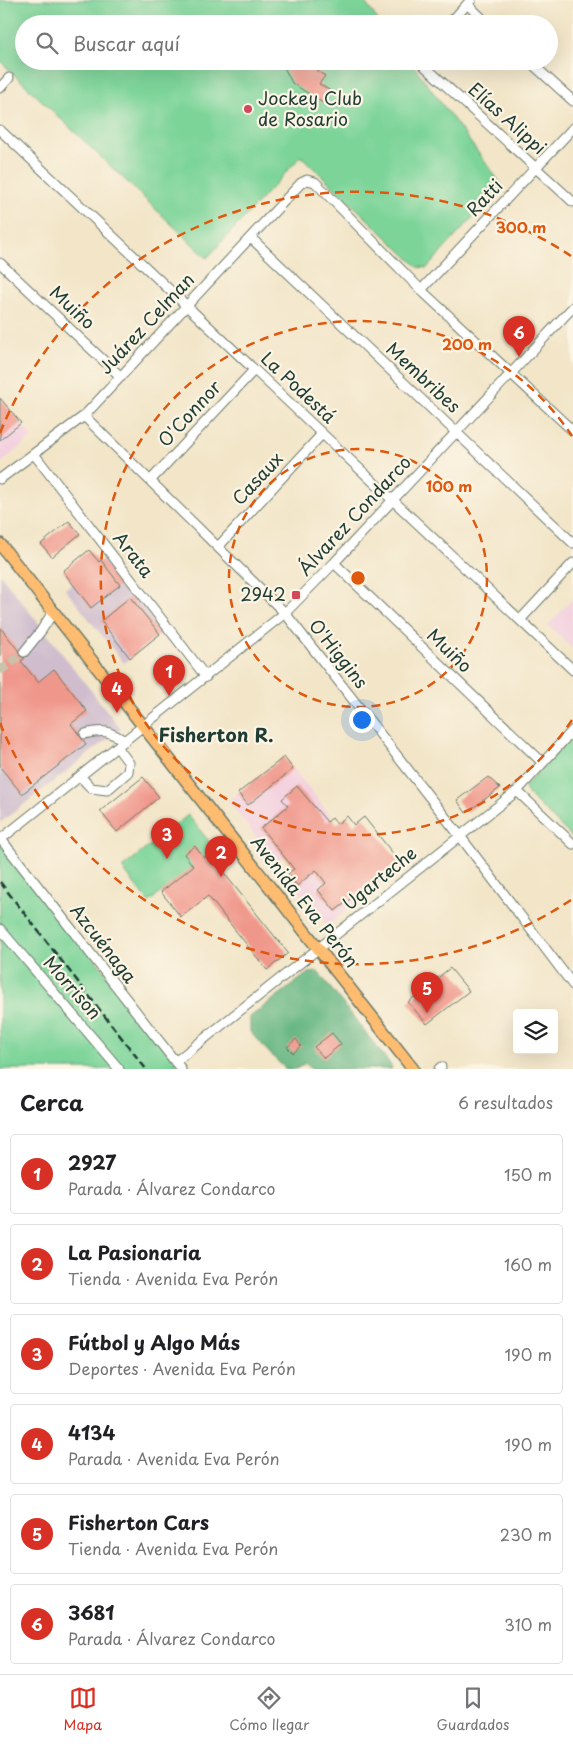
<!DOCTYPE html>
<html lang="es">
<meta charset="utf-8">
<style>
:root{--surface:#fff;--page:#f2f2f2;--text:#202124;--muted:#757577;--line:#e0e0e0;--accent:#d93025}
body{margin:0;font-family:"Playpen Sans",sans-serif;background:var(--page);color:var(--text)}
.controls{position:absolute;right:15px;bottom:15px;display:grid;overflow:hidden;border-radius:5px;box-shadow:0 5px 20px #0002}
.controls button{width:45px;height:45px;display:grid;place-items:center;padding:0;border:0;border-bottom:1px solid var(--line);background:var(--surface);color:var(--text);font:25px sans-serif}
.you{position:absolute;left:361px;top:719px;width:18px;height:18px;margin:-12px;border:4px solid #fff;border-radius:50%;background:#1a73e8;box-shadow:0 0 0 8px #1a73e833}
.badge{display:grid;place-items:center;width:32px;height:32px;border-radius:50%;background:var(--accent);color:#fff;font-size:16px;font-weight:700}
.pin{position:absolute;translate:-50% -41px;filter:drop-shadow(0 1px 2px #0008)}
.pin::after{content:'';position:absolute;top:26px;width:18px;height:15px;background:inherit;clip-path:polygon(0 0,100% 0,50% 100%)}
.list{margin:0;padding:0;list-style:none}
h2{display:flex;justify-content:space-between;align-items:center;height:65px;margin:0;padding:0 20px;font-size:21px}
h2 small{font-size:16px;font-weight:400;color:var(--muted)}
.list li{display:grid;grid-template-columns:32px 1fr auto;gap:15px;align-items:center;box-sizing:border-box;height:80px;margin:0 10px 10px;padding:0 10px;border:1px solid var(--line);border-radius:5px}
.list b{display:block;font-size:19px;white-space:nowrap}
.list p{margin:0;font-size:16px;white-space:nowrap;color:var(--muted)}
.list em{font-size:16px;font-style:normal;color:var(--muted)}
.icon{flex:none;width:28px;height:28px;fill:none;stroke:currentColor;stroke-width:2;stroke-linecap:round;stroke-linejoin:round}
.map{position:relative;flex:none;width:573px;height:1069px;overflow:hidden}
.search{position:absolute;background:var(--surface);box-shadow:0 5px 20px #0002;left:15px;right:15px;top:15px;height:55px;display:flex;align-items:center;gap:12px;box-sizing:border-box;padding:0 18px;border-radius:28px;color:var(--muted);font-size:19px}
.sheet{height:605px;background:var(--surface)}
nav{display:flex;justify-content:space-around;align-items:center;box-sizing:border-box;height:70px;border-top:1px solid var(--line);background:var(--surface);font-size:14px;color:var(--muted)}
nav a{display:grid;justify-items:center;gap:2px}
nav .on{color:var(--accent)}
.map>svg:first-child{display:block}
.built{fill:#f3cfdf}
.industrial{fill:#cfbdce}
.green{fill:#7cd499;stroke:#4e8866}
.forest{fill:#65b681;stroke:#427a5a}
.building{fill:#f0978b}
.lines{fill:none;stroke-linecap:round;stroke-linejoin:round}
.minor-tunnel{stroke:#c8c3aa;stroke-width:9;stroke-dasharray:9 4.5;stroke-linecap:butt}
.minor-casing{stroke:#697868;stroke-width:11}
.major-casing{stroke:#697868;stroke-width:14}
.minor{stroke:#fff;stroke-width:9}
.major{stroke:#febc70;stroke-width:11}
.rail{stroke:#1f3d34;stroke-width:2.5;stroke-dasharray:8 4;stroke-linecap:butt}
.ring{fill:none;stroke:#de580e;stroke-width:2.5;stroke-dasharray:9 6}
.poi-dot{fill:#d1495b;stroke:#fcf5e5;stroke-width:2}
.labels{text-anchor:middle;stroke-width:4.5;stroke-linejoin:round;paint-order:stroke}
.poi-label{font-size:18px;fill:#1f3d34;stroke:#fcf5e5;text-anchor:start}
.street-label{font-size:18px;fill:#1f3d34;stroke:#fcf5e5}
.neighbourhood-label{font-size:19px;font-weight:bold;fill:#1f3d34;stroke:#fcf5e5}
.centre{fill:#de580e;stroke:#fcf5e5;stroke-width:2.5}
.ring-label{font-size:15px;text-anchor:middle;font-weight:bold;fill:#de580e;stroke:#fcf5e5;stroke-width:4.5;stroke-linejoin:round;paint-order:stroke}
</style>
<div class="map">
<svg width="573" height="1069" viewBox="0 0 573 1069">
<rect width="100%" height="100%" fill="#fcf5e5"/>
<filter id="ink" filterUnits="userSpaceOnUse"><feTurbulence type="fractalNoise" baseFrequency=".02" numOctaves="2"/><feDisplacementMap in="SourceGraphic" scale="10" xChannelSelector="R" yChannelSelector="G"/><feConvolveMatrix kernelMatrix="1 2 1 2 8 2 1 2 1" color-interpolation-filters="sRGB"/></filter>
<filter id="wash" filterUnits="userSpaceOnUse"><feTurbulence type="fractalNoise" baseFrequency=".0096" numOctaves="4" result="noise"/><feDisplacementMap in="SourceGraphic" scale="20" xChannelSelector="R" yChannelSelector="G"/><feGaussianBlur stdDeviation="1.12" result="paint"/><feColorMatrix in="noise" values="0 0 0 0 0 0 0 0 0 0 0 0 0 0 0 0 0 1.4 0 .05"/><feComposite in="paint" operator="in"/></filter>
<g filter="url(#wash)">
<rect width="100%" height="100%" fill="#f2e5c8"/>
<path class="built" d="M0,398L32,437L0,464Z
M573,599V649L548,625Z
M284,757L332,818L276,862L228,801Z
M347,816L354,825L364,817L399,861L387,871L391,876L327,926L286,875L342,831L337,824Z"/>
<path class="industrial" d="M104,558L163,632L124,663L65,589Z
M0,574L121,729L1,822L0,820Z"/>
<path class="green" d="M0,0H363L381,24H24V61H410L502,185L427,268L418,267L301,156L207,258L0,61Z
M573,736V838L529,795L526,790L525,786Z
M188,815L215,849L149,902L122,868Z
M0,838L181,1069H0Z"/>
<path class="forest" d="M318,972L390,1064L392,1069H311L305,1063L296,1069H286L275,1059L250,1032V1017L308,973Z"/>
<g id="blocks">
<path class="building" d="M281,61H308L310,66L325,76L319,84L331,91L323,103L292,83Z
M0,398L21,423L0,440Z
M69,521L80,534L52,557L41,544Z
M89,550L99,562L101,560L120,585L91,608L63,571Z
M130,597L160,634L130,658L101,621Z
M0,627L18,650L20,656L25,658L21,661L38,682L54,669L87,711L71,724L86,744L22,794L0,767Z
M284,757L293,769L248,805L238,793Z
M143,777L159,797L117,832L100,811Z
M488,777L500,788L466,813L457,800Z
M297,786L327,822L332,818L337,824L347,816L354,825L364,817L399,861L335,911L318,890L326,883L316,870L297,886L288,874L294,869L261,828L288,806L282,799Z
M195,846L204,858L213,851L220,860L216,863L288,953L267,970L208,896L181,917L161,892L193,866L184,854Z
M450,968L469,991L427,1024L408,1002Z
M332,1033L341,1044L324,1058L314,1047Z
M296,1039L301,1046L293,1053L287,1047Z"/>
</g>
</g>
<g filter="url(#ink)">
<use href="#blocks" fill-opacity="0" stroke="#697868" stroke-width="1"/>
<g class="lines">
<path class="minor-tunnel" d="M0,671L24,652"/>
<defs>
<path id="minor" d="M467,4L488,24
M449,24L471,0
M419,61L573,202
M529,61L573,101
M0,88L9,78
M0,130L573,670
M251,238L573,543
M0,263L121,377
M421,290L573,128
M84,416L285,613L460,836L573,985
M34,454L206,677
M0,479L84,416L301,183L307,180L315,182L421,290L573,431
M150,481L254,370
M218,547L322,434
M334,563L543,763
M520,620L573,563
M24,652L41,631L53,612
M85,734C104,729 109,731 125,741
M80,776L91,788L107,790L128,772L129,763L117,747
M517,791L573,844
M0,838L181,1069
M1,839L285,613L334,563L573,307
M0,929L119,1069
M175,1062L517,791L573,730
M439,1069L441,1067"/>
<path id="major" d="M0,544L413,1069"/>
</defs>
<use href="#minor" class="minor-casing"/>
<use href="#major" class="major-casing"/>
<use href="#minor" class="minor"/>
<use href="#major" class="major"/>
<path class="rail" d="M0,882L146,1069"/>
</g>
</g>
<g class="ring">
<circle cx="358" cy="578" r="129"/>
<path d="M572 720A257 257 0 1 1 572 436"/>
<path d="M571 900A386 386 0 0 1 0 723M0 433A386 386 0 0 1 571 256"/>
</g>
<g class="poi-dot">
<circle cx="248" cy="109" r="5"/>
<rect x="291" y="590" width="10" height="10" rx="2.5"/>
</g>
<g class="labels">
<g class="poi-label">
<text x="258" y="105">Jockey Club<tspan x="258" dy="21">de Rosario</tspan></text>
<text x="286" y="601" text-anchor="end">2942</text>
</g>
<g class="street-label">
<text transform="translate(507 119) rotate(42)" y="6">Elías Alippi</text>
<text transform="translate(485 198) rotate(-47)" y="6">Ratti</text>
<text transform="translate(72 308) rotate(43)" y="6">Muiño</text>
<text transform="translate(147 324) rotate(-47)" y="6">Juárez Celman</text>
<text transform="translate(423 378) rotate(43)" y="6">Membribes</text>
<text transform="translate(298 388) rotate(43)" y="6">La Podestá</text>
<text transform="translate(190 414) rotate(-47)" y="6">O'Connor</text>
<text transform="translate(258 479) rotate(-47)" y="6">Casaux</text>
<text transform="translate(355 516) rotate(-47)" y="6">Álvarez Condarco</text>
<text transform="translate(133 555) rotate(52)" y="6">Arata</text>
<text transform="translate(449 651) rotate(44)" y="6">Muiño</text>
<text transform="translate(338 654) rotate(52)" y="6">O'Higgins</text>
<text transform="translate(380 879) rotate(-39)" y="6">Ugarteche</text>
<text transform="translate(304 902) rotate(52)" y="6">Avenida Eva Perón</text>
<text transform="translate(103 944) rotate(52)" y="6">Azcuénaga</text>
<text transform="translate(72 988) rotate(49)" y="6">Morrison</text>
</g>
<g class="neighbourhood-label">
<text x="216" y="742">Fisherton R.</text>
</g>
</g>
<circle cx="358" cy="578" r="8" class="centre"/>
<g class="ring-label">
<text x="521" y="233">300 m</text>
<text x="467" y="350">200 m</text>
<text x="449" y="492">100 m</text>
</g>
</svg>
<div class="controls">
<button><svg class="icon" aria-label="layers" viewBox="0 0 24 24"><path d="M12 4l9 5-9 5-9-5zM3 14l9 5 9-5"/></svg></button>
</div>
<div class="you"></div>
<div class="pin badge" style="left:169px;top:696px">1</div>
<div class="pin badge" style="left:221px;top:877px">2</div>
<div class="pin badge" style="left:167px;top:859px">3</div>
<div class="pin badge" style="left:117px;top:713px">4</div>
<div class="pin badge" style="left:427px;top:1013px">5</div>
<div class="pin badge" style="left:519px;top:357px">6</div>
<div class="search"><svg class="icon" aria-label="search" viewBox="0 0 24 24"><circle cx="10" cy="10" r="6"/><path d="M15 15l6 6"/></svg>Buscar aquí</div>
</div>
<section class="sheet">
<h2>Cerca<small>6 resultados</small></h2>
<ul class="list">
<li><span class="badge">1</span><div><b>2927</b><p>Parada · Álvarez Condarco</p></div><em>150 m</em></li>
<li><span class="badge">2</span><div><b>La Pasionaria</b><p>Tienda · Avenida Eva Perón</p></div><em>160 m</em></li>
<li><span class="badge">3</span><div><b>Fútbol y Algo Más</b><p>Deportes · Avenida Eva Perón</p></div><em>190 m</em></li>
<li><span class="badge">4</span><div><b>4134</b><p>Parada · Avenida Eva Perón</p></div><em>190 m</em></li>
<li><span class="badge">5</span><div><b>Fisherton Cars</b><p>Tienda · Avenida Eva Perón</p></div><em>230 m</em></li>
<li><span class="badge">6</span><div><b>3681</b><p>Parada · Álvarez Condarco</p></div><em>310 m</em></li>
</ul>
</section>
<nav>
<a class="on"><svg class="icon" aria-label="map" viewBox="0 0 24 24"><path d="M3 6l6-2 6 2 6-2v14l-6 2-6-2-6 2zM9 4v14M15 6v14"/></svg>Mapa</a>
<a><svg class="icon" aria-label="directions" viewBox="0 0 24 24"><path d="M12 3l9 9-9 9-9-9zM9 14v-3h6M13 9l2 2-2 2"/></svg>Cómo llegar</a>
<a><svg class="icon" aria-label="saved" viewBox="0 0 24 24"><path d="M7 4h10v16l-5-4-5 4z"/></svg>Guardados</a>
</nav>
